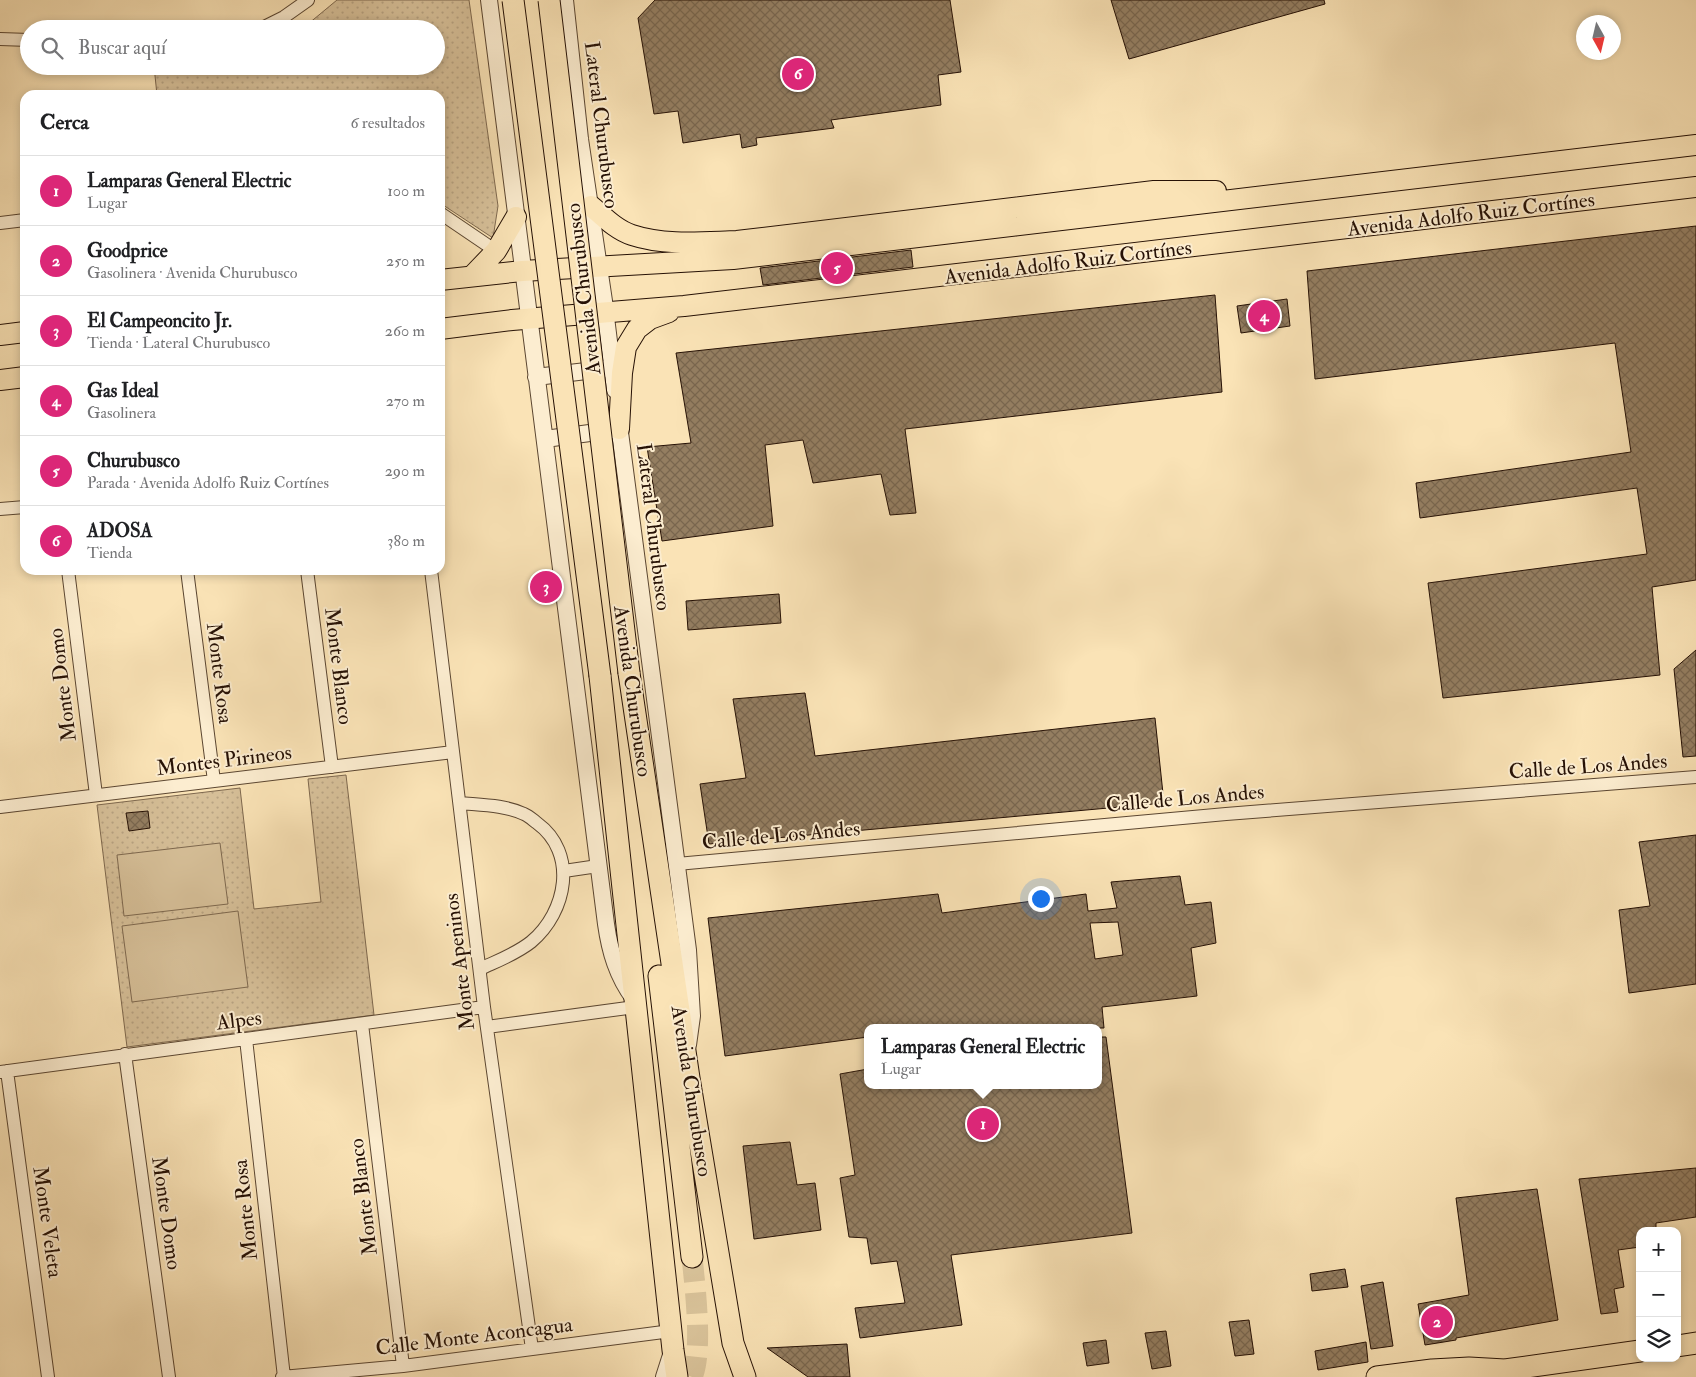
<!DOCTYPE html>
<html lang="es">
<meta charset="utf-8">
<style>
:root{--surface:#fff;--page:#f6f6f6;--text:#202124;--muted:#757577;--line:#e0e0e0;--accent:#db2777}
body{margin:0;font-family:"IM FELL Double Pica",serif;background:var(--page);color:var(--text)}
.controls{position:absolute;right:15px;bottom:15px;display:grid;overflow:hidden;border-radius:10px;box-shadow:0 2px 8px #0003}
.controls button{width:45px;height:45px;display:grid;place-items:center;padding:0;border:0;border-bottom:1px solid var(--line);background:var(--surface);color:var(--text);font:25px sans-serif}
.compass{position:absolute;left:1576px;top:15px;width:45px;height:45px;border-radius:50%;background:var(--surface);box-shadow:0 2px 8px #0003;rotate:172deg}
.you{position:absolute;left:1040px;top:898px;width:18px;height:18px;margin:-12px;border:4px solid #fff;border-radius:50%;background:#1a73e8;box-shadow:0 0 0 8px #1a73e833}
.badge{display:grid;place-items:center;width:32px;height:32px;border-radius:50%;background:var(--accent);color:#fff;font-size:16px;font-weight:700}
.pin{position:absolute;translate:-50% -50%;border:2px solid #fff;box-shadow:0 1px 5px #0006}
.popup{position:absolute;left:864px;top:1024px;width:238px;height:65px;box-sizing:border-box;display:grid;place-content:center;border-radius:10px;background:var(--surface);filter:drop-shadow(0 1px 4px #0005);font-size:16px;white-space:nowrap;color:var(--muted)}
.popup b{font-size:19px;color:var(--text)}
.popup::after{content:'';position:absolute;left:50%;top:100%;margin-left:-10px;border:10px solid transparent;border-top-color:var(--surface)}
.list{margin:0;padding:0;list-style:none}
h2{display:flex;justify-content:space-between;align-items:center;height:65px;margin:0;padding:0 20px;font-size:21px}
h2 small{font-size:16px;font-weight:400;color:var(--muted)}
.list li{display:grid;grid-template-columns:32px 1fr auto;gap:15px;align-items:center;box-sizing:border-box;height:70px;padding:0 20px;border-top:1px solid var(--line)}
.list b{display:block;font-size:19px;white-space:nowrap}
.list p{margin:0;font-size:16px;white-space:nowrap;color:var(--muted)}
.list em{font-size:16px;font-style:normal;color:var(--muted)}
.icon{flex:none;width:28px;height:28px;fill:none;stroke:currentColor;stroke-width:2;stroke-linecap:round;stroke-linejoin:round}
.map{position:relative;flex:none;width:1696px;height:1377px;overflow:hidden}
.search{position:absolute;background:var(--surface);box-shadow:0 2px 8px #0003;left:20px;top:20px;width:425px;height:55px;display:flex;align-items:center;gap:12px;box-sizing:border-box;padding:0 18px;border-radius:28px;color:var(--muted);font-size:19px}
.panel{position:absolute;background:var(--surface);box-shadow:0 2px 8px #0003;left:20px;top:90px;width:425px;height:485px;border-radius:15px}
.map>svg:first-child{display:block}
.park{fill:url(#park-dots);stroke:#7e684e}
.pitch{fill:#d6bf98;stroke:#7e684e}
.building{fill:url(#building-cross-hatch);stroke:#261105;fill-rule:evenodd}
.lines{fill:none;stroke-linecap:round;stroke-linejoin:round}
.trunk-tunnel{stroke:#dac49b;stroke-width:21;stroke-dasharray:21 11;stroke-linecap:butt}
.minor-casing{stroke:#5b4631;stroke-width:14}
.tertiary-casing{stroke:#5b4631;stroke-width:18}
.primary-casing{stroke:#261105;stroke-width:22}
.trunk-casing{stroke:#261105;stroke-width:23}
.minor{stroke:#fcedd0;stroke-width:12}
.tertiary{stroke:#fcedd0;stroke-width:16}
.primary{stroke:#fae3b6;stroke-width:20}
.trunk{stroke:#fae3b6;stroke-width:21}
.trunk-bridge-casing{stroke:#261105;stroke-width:23;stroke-linecap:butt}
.trunk-bridge{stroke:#fae3b6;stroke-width:21}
.labels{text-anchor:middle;stroke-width:4;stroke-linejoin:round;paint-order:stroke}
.street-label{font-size:21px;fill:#261105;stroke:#fcedd0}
</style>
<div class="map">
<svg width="1696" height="1377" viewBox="0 0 1696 1377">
<defs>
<pattern id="park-dots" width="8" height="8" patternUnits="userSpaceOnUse" patternTransform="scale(1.25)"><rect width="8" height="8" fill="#d6bf98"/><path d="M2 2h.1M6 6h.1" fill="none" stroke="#b8a382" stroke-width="1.8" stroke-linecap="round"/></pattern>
<pattern id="building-cross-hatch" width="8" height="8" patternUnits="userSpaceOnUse" patternTransform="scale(1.25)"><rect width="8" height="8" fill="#947e61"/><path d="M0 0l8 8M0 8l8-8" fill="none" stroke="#79664e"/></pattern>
</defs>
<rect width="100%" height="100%" fill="#fae3b6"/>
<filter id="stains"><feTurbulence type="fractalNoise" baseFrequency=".004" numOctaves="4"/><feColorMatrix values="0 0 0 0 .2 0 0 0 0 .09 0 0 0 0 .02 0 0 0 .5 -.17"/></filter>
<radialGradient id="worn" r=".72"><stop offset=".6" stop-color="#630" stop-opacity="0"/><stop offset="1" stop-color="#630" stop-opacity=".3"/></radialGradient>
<path class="park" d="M337,0H469L498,206L493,238L440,203V95H157L154,66H436V29H302Z
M346,775L374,1015L127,1047L97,805L240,788L254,909L321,902L308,779Z"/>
<path class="pitch" d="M220,843L228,904L124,916L117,855Z
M238,911L248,987L132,1002L122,926Z"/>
<path class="building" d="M655,0H950L961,72L938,75L941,105L831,120L834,128L756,138L757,145L742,148L740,134L683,143L678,111L654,114L638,18Z
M1111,0H1324L1325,4L1129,59Z
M1696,226V580L1652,587L1660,675L1443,698L1428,583L1647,554L1637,488L1420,518L1416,483L1631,452L1615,343L1315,379L1307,271Z
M911,250L913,267L763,285L760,268Z
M1215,295L1222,392L905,429L916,513L890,515L881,474L813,483L803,440L765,445L773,526L662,541L647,447L691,443L676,353Z
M1287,299L1290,326L1241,333L1237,306Z
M779,594L781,623L688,630L686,601Z
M1696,650V756L1683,757L1674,669Z
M805,693L815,756L1155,718L1164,803L709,844L700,784L746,778L733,699Z
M148,811L150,828L129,831L126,813Z
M1696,835V984L1629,993L1619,910L1650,906L1639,842Z
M1180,876L1185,905L1211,902L1216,943L1191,948L1197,996L1102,1007L1104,1028H868V1037L725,1056L708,918L938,894L942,913L1086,894L1088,911L1117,908L1111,882ZM1118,922L1123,955L1095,959L1090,923Z
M1098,1037H1106L1132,1233L951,1255L962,1325L860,1338L855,1308L905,1303L897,1261L871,1264L867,1238L849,1237L840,1178L855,1175L840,1074L868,1069V1085H1098Z
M790,1142L797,1185L815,1183L821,1230L754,1239L743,1146Z
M1696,1168V1217L1656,1223V1231H1640V1247L1618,1250L1624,1287L1614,1289L1618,1312L1601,1314L1579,1179Z
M1537,1189L1558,1320L1456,1338V1340L1425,1345L1418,1304L1469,1295L1456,1198Z
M1345,1269L1348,1287L1312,1291L1310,1274Z
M1383,1282L1393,1346L1371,1349L1361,1286Z
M1249,1320L1254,1354L1235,1356L1229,1322Z
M1166,1331L1171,1366L1152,1369L1145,1333Z
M1106,1340L1109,1363L1087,1366L1083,1343Z
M1366,1342L1368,1362L1318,1370L1315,1351Z
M847,1344L850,1377H808L767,1348Z"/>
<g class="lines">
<path class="trunk-tunnel" d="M692,1377C703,1352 695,1286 692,1257"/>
<defs>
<path id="minor" d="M260,29L284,17L308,0
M0,39L29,40
M440,213L496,251
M0,223L25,220
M0,509L25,507
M68,570L96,795
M187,570L214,781
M307,570L332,767
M431,570L484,1007L532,1349
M460,803C481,805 505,805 524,814C529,816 533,820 537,823C578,853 567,912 531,942C516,954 497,961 480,969
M0,807L453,752
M677,864L1226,814L1696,777
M564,871L598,866
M362,1024L403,1366
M487,1027L635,1007
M246,1039L284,1377
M125,1054L169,1377
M7,1071L48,1377
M0,1072L484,1007
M282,1377L403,1366L671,1331"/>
<path id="tertiary" d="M489,0L606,924C610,952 617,976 634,999
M565,0L580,139L604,301L615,390
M536,377L603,369
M618,417L688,950L692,1016L688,1045
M545,439L612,430
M664,1377L672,1352"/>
<path id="primary" d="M591,206C603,216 616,230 632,235C665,246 703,242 737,241L1154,191H1216
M472,276L496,251L516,217
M440,280L522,271L733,259L1696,145
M440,329L512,320L684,306L1696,187
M0,335L25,332
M0,380L25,377
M619,429L622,373L626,347L637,329L650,319L669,312"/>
<path id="trunk" d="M629,673L689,1078L733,1343L745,1377
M600,676L673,1350L677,1377
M659,976L692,1257
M1677,1346L1696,1343
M1377,1377L1432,1370L1469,1368L1505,1370L1640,1351"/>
</defs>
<use href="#minor" class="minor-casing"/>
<use href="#tertiary" class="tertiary-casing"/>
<use href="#primary" class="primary-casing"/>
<use href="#trunk" class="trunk-casing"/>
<use href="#minor" class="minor"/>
<use href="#tertiary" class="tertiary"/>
<use href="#primary" class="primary"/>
<use href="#trunk" class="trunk"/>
<defs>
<path id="trunk-bridge" d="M513,0L600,676
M549,0L629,673"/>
</defs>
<use href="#trunk-bridge" class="trunk-bridge-casing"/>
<use href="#trunk-bridge" class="trunk-bridge"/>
</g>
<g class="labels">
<g class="street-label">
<text transform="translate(602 125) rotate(83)" y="7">Lateral Churubusco</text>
<text transform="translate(1471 214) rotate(-7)" y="7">Avenida Adolfo Ruiz Cortínes</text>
<text transform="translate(1068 262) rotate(-7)" y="7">Avenida Adolfo Ruiz Cortínes</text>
<text transform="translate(583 289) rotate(-97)" y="7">Avenida Churubusco</text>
<text transform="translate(654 527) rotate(83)" y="7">Lateral Churubusco</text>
<text transform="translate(339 666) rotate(83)" y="7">Monte Blanco</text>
<text transform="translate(220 673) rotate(83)" y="7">Monte Rosa</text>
<text transform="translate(62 685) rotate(-97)" y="7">Monte Domo</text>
<text transform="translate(633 691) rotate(82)" y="7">Avenida Churubusco</text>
<text transform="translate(224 760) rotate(-7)" y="7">Montes Pirineos</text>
<text transform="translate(1588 766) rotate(-4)" y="7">Calle de Los Andes</text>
<text transform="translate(1185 798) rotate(-5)" y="7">Calle de Los Andes</text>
<text transform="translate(781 835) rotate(-5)" y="7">Calle de Los Andes</text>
<text transform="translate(459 962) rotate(-97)" y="7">Monte Apeninos</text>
<text transform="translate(239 1020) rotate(-7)" y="7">Alpes</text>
<text transform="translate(692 1091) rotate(81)" y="7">Avenida Churubusco</text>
<text transform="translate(363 1197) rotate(-97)" y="7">Monte Blanco</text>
<text transform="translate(245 1210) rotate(-96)" y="7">Monte Rosa</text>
<text transform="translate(167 1213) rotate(82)" y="7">Monte Domo</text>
<text transform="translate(48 1222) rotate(82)" y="7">Monte Veleta</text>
<text transform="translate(474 1336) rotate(-7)" y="7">Calle Monte Aconcagua</text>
</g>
</g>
<rect width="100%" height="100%" filter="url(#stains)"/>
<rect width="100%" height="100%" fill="url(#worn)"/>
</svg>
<div class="controls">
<button>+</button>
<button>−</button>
<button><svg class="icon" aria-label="layers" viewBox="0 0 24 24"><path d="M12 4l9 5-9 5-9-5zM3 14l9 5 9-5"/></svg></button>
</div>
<svg class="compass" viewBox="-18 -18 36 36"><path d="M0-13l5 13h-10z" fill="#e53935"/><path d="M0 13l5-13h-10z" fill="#757577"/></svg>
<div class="you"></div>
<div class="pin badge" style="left:983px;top:1124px">1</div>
<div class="popup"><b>Lamparas General Electric</b>Lugar</div>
<div class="pin badge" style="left:1437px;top:1322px">2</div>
<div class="pin badge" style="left:546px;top:587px">3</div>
<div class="pin badge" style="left:1264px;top:316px">4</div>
<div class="pin badge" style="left:837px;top:268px">5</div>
<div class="pin badge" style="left:798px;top:74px">6</div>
<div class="search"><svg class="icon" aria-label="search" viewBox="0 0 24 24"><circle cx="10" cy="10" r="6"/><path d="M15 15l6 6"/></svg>Buscar aquí</div>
<section class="panel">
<h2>Cerca<small>6 resultados</small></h2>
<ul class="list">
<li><span class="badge">1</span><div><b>Lamparas General Electric</b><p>Lugar</p></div><em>100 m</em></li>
<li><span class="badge">2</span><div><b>Goodprice</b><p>Gasolinera · Avenida Churubusco</p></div><em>250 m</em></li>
<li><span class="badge">3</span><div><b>El Campeoncito Jr.</b><p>Tienda · Lateral Churubusco</p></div><em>260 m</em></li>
<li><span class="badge">4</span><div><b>Gas Ideal</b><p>Gasolinera</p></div><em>270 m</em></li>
<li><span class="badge">5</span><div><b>Churubusco</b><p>Parada · Avenida Adolfo Ruiz Cortínes</p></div><em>290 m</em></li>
<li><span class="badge">6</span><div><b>ADOSA</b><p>Tienda</p></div><em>380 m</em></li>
</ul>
</section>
</div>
